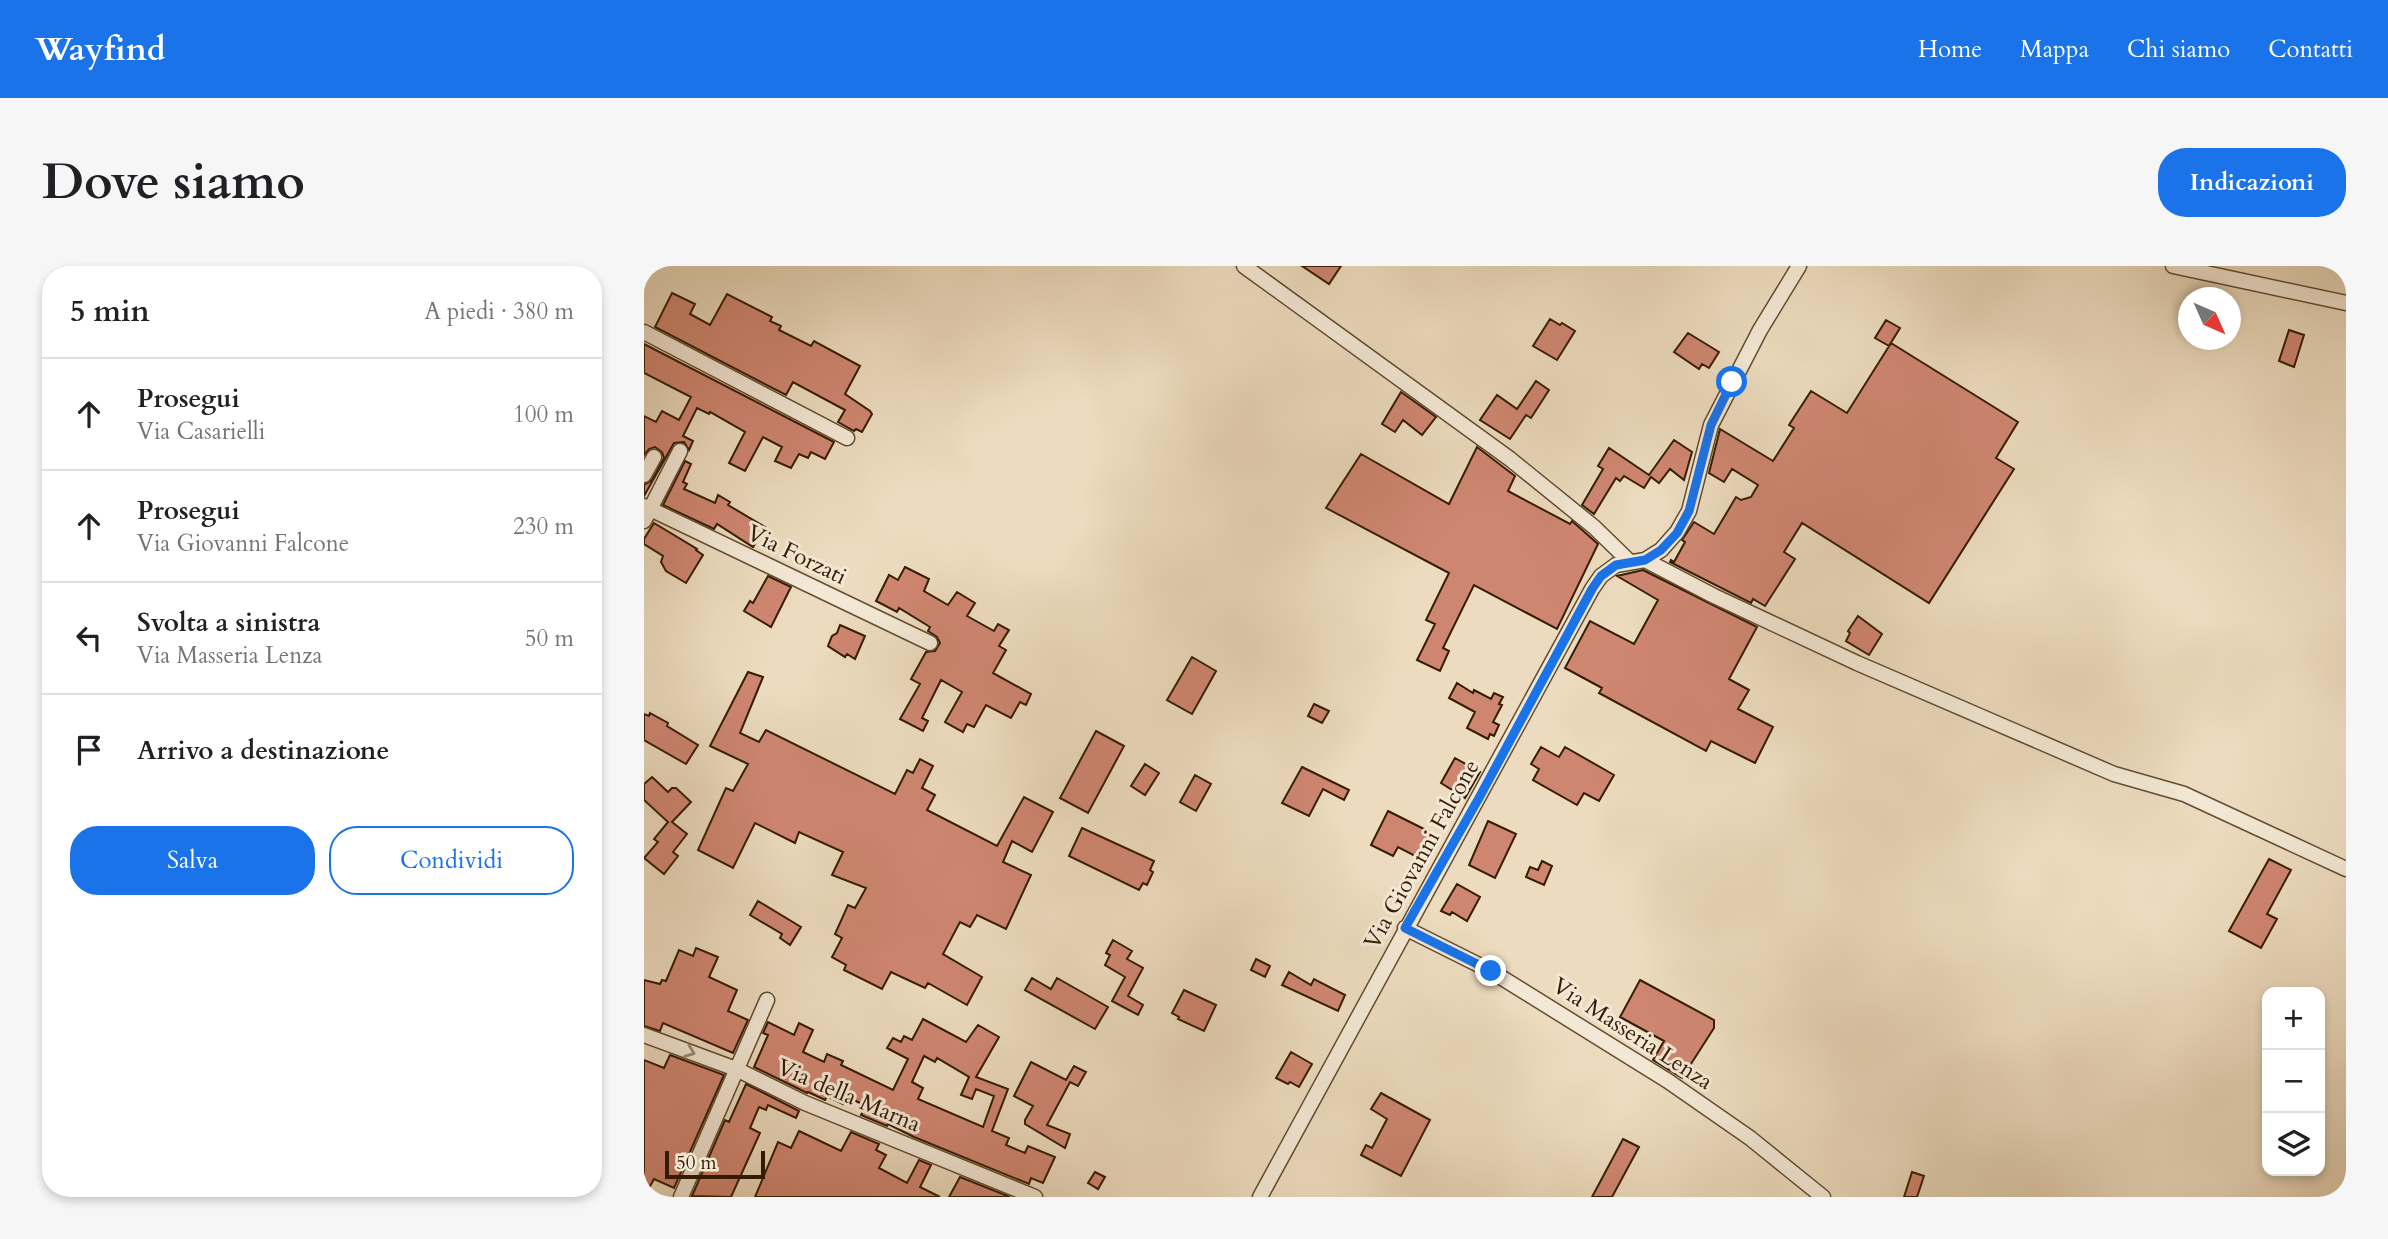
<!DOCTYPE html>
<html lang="it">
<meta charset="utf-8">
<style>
:root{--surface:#fff;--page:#f6f6f6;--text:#202124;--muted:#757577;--line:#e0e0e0;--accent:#1a73e8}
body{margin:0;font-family:Cardo,serif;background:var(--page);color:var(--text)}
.controls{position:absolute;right:21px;bottom:21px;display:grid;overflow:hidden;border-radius:14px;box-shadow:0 4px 10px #0003}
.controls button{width:63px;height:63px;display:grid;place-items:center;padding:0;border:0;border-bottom:2px solid var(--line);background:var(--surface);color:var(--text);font:35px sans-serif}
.compass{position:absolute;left:1534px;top:21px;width:63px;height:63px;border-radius:50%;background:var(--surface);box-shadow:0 4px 10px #0003;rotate:135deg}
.scale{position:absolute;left:21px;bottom:18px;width:100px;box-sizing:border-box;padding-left:7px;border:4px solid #351c01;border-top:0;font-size:19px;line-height:24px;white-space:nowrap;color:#351c01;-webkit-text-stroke:5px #f3e8d5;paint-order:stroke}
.stop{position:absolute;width:21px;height:21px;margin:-16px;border:5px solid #1a73e8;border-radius:50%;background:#fff}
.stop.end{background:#1a73e8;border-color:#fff;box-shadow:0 2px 7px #0008}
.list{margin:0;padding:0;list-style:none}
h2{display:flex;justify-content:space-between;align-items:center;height:91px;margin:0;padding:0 28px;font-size:30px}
h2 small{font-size:23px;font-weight:400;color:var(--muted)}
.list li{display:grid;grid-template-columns:46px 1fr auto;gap:21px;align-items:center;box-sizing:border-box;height:112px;padding:0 28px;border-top:2px solid var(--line)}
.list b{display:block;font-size:26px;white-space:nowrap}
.list p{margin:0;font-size:23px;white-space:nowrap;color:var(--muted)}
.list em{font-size:23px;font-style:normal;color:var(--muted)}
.actions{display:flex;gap:14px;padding:21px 28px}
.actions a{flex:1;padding:16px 0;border:2px solid var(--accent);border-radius:28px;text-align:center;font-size:24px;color:var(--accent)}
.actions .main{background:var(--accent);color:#fff}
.icon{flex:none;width:38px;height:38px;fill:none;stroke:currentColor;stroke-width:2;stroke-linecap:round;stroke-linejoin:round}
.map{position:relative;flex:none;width:1702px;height:931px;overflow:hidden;border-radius:28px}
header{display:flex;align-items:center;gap:42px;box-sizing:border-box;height:98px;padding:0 35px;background:var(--accent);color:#fff}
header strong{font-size:33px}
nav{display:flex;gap:38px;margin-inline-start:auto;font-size:24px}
.intro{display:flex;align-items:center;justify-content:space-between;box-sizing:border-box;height:168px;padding:0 42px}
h1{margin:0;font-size:49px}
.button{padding:18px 32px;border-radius:28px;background:var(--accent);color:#fff;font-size:24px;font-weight:700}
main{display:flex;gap:42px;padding:0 42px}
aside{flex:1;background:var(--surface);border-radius:28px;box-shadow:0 4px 10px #0003}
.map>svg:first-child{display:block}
.building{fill:#cf8671;stroke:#351c01;stroke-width:2;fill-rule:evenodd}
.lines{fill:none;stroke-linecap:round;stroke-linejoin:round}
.minor-casing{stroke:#634c30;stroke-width:17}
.minor{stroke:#f3e8d5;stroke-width:14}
.oneway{stroke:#9e8c76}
.route{stroke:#1a73e8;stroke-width:9}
.labels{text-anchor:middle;stroke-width:6;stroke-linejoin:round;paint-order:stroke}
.street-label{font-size:23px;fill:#351c01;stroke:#f3e8d5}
</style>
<header>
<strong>Wayfind</strong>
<nav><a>Home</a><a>Mappa</a><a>Chi siamo</a><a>Contatti</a></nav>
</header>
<div class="intro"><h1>Dove siamo</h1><a class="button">Indicazioni</a></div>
<main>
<aside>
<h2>5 min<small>A piedi · 380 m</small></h2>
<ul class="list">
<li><svg class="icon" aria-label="ahead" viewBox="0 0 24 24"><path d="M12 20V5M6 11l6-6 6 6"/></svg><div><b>Prosegui</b><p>Via Casarielli</p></div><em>100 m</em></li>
<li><svg class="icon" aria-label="ahead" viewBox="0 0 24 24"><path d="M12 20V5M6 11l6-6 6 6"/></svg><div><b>Prosegui</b><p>Via Giovanni Falcone</p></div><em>230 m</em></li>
<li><svg class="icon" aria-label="left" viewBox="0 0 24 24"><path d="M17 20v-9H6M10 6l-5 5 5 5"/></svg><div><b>Svolta a sinistra</b><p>Via Masseria Lenza</p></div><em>50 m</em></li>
<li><svg class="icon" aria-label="arrive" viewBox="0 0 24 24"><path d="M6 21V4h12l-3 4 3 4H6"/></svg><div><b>Arrivo a destinazione</b></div></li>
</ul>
<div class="actions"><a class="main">Salva</a><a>Condividi</a></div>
</aside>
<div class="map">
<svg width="1702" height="931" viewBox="0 0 1702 931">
<rect width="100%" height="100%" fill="#ecdbbe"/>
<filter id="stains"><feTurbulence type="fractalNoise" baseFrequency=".00286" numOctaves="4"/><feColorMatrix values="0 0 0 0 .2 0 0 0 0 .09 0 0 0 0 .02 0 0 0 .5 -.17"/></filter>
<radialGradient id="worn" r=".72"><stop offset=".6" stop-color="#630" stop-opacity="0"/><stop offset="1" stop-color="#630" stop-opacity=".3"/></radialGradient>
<path class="building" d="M658,0H697L685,18Z
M28,27L51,38L46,48L66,59L83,28L128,51L126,55L137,60L135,64L167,80L170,75L216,100L201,128L226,145L228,148L218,166L212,163L210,165L194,156L201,144L149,116L142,129L11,61Z
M906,53L916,59L918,57L931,65L913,94L889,80Z
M1242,54L1256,62L1245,80L1231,72Z
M1645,64L1660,69L1650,101L1635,95Z
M1044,67L1075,86L1065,102L1058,98L1055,103L1030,86Z
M1247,77L1374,156L1352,192L1370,203L1285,337L1158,257L1140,286L1151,293L1121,340L1109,333L1107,337L1026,296L1027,294L1030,296L1041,276L1038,274L1050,256L1070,268L1092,231L1097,234L1107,231L1114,219L1088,203L1080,216L1065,207L1076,163L1129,195L1150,162L1145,159L1167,125L1203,147Z
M0,78L190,176L181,193L167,186L164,192L155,188L147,202L131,195L138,181L119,171L101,205L85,197L101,166L66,146L65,148L53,142L39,170L49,175L45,184L40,176L30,177L0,230V219L8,214L20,192L18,186L11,181L5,183L0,189V150L12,156L18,145L35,154L47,131L0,107Z
M892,115L905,124L887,152L882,149L866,173L836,154L853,129L873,143Z
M757,126L792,151L778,169L759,154L751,166L738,158Z
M1030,174L1048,186L1040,214L1026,203L1015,217L1007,211L1000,222L980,210L976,215L972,212L950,248L938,239L959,203L954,200L965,182L1005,209Z
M833,181L871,210L864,225L926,258L928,255L954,278L913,363L830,319L799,382L805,385L796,405L773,394L791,358L782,354L805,307L682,242L717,188L805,238Z
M41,195L47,198L39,216L43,218L40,223L71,237L74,229L86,236L84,239L121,261L109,281L73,258L70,263L19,239Z
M10,257L53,283L52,284L59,289L42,317L22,305L17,296L19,290L0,278V273Z
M261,301L285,313L280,325L304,339L313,326L331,337L323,350L350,365L354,358L365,364L355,380L362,384L349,407L387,428L382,439L376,436L367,452L342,439L330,461L323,458L319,466L301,456L318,426L297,414L278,452L284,455L279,465L256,453L276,418L267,413L282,386L291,385L296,377L293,371L284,365L286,361L255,342L253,346L232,335L245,309L254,314Z
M999,304L1113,361L1085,413L1105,424L1094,443L1129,461L1111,497L1067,475L1062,485L955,427L958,422L921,402L946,355L990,378L1014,334L973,310Z
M124,310L147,321L127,361L100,345L106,335L109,337Z
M1214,350L1238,368L1225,389L1202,375L1206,367L1204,365Z
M196,359L221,370L211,393L203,388L201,391L184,380L188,370L193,367Z
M548,391L572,405L548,448L523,434Z
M104,406L119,411L96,467L115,476L122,464L251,528L263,504L269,507L276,493L289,500L278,522L291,529L283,544L353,580L380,531L409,546L388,586L368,575L359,596L387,609L362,663L333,649L326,661L316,656L299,688L338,711L323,739L284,717L281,722L247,706L238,723L200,704L202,699L188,691L198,672L191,668L204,639L211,642L222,622L188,609L199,586L155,566L151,577L111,557L89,602L54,584L82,522L89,525L104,498L66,480Z
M813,417L829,427L830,424L847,433L850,427L859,431L855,438L858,439L849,456L855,459L850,470L846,468L844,473L823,462L831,446L805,432Z
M670,438L685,445L678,457L664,450Z
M6,447L24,457L23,460L54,479L42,498L0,474V448L5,450Z
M452,465L480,480L444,547L416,532Z
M897,481L915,491L921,481L970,509L955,535L940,527L933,539L889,514L895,503L887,498Z
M811,492L836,506L821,532L797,517Z
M501,498L515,507L501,529L487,520Z
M658,501L705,524L700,534L679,523L665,550L638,537Z
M551,509L567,518L552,545L536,536Z
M8,511L24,526L28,522H32L47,536L28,556L43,568L29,586L34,590L20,608L0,592L14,576L10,573L24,556L0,534V518Z
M744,545L786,566L773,591L754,581L749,590L727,579Z
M844,555L872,568L851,612L825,599Z
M438,562L510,595L506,604L509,606L503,619L499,617L495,624L425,590Z
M1625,593L1647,604L1623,648L1633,653L1617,682L1585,665Z
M898,595L908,600L900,619L882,611L886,601L894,604Z
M813,618L836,631L823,655L808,646L806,649L797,645Z
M114,635L157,661L146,679L136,672L138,668L106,649Z
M469,674L488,685L483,693L499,702L484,730L499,739L494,749L468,735L481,711L461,699L466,689L462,687Z
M52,682L74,691L65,711L93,724L84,745L104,754L89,787L19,757L16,765L0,760V714L16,718L18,714L22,715L35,684L49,690Z
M612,693L626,700L621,711L607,704Z
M645,706L667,719L670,713L701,729L694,745L638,719Z
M388,712L407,723L413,712L464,741L451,763L381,724Z
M996,714L1070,754V762L1038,812L1009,794L1020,775L976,751Z
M540,724L572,739L560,765L534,753L535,751L528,747Z
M279,753L322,776L334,759L355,771L332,811L364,823L348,865L365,872L362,879L381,887L384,880L411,891L399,917L387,912L385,918L270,871L244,858L243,860L217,849L222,840L202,830L199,838L183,830L181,834L164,826L163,827L110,801L124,769L119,767L124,756L150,769L155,757L169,764L159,786L180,796L183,788L199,795L197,799L249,824L264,793L243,782L249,772L257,776L260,770L268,774ZM280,790L291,796L293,792L325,811L317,829L328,833L332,823L350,830L339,861L274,833L279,822L268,816Z
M647,786L668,798L655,821L646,816L644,818L632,812Z
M26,789L80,809L30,922L10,913L0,931V794L20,802Z
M387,796L422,814L430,800L442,806L434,820L426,816L403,859L426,868L421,882L381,858V854L389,840L370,830Z
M102,818L155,845L152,852L124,839L122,844L115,841L106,862L116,867L87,931L48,930L81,854L85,856Z
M737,827L786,854L757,910L717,889L722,879L728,882L743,853L727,843Z
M155,865L197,885L207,866L235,878L232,884L242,889L235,902L263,917L275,894L287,899L276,921L296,931H111L134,876L147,882Z
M979,873L995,881L968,931H948Z
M451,906L461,911L454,923L444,917Z
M1268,906L1280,910L1273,931H1260Z
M316,911L366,931H305Z"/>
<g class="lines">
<defs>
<path id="minor" d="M600,0L866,193L950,261L986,296
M1529,0L1702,37
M0,66L203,172
M0,209L10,191
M0,240L286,377
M0,255L36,185
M1001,294L1070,330L1213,397L1470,508L1540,528L1702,603
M761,662L847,705L1024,815L1106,872L1179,931
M0,769L92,803L161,837L391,931
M37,931L123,734
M616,931L948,323L957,310L972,299L1001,294L1017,284L1033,266L1045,245L1067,159L1116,64L1155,0"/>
</defs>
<use href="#minor" class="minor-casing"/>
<use href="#minor" class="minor"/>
</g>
<defs><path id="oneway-chevron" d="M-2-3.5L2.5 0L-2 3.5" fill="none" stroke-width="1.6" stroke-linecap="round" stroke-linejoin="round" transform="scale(1.75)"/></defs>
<use class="oneway" href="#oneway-chevron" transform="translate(46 786) rotate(21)"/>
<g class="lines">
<path class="route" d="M847,705L761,662L835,532L948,323L957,310L972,299L1001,294L1017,284L1033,267L1045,245L1067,159L1088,116"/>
</g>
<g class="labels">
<g class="street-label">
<text transform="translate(153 288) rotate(26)" y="8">Via Forzati</text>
<text transform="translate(777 588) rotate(-61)" y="8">Via Giovanni Falcone</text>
<text transform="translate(989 767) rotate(33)" y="8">Via Masseria Lenza</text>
<text transform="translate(205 829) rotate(23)" y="8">Via della Marna</text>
</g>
</g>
<rect width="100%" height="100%" filter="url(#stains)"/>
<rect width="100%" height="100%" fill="url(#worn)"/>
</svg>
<div class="controls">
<button>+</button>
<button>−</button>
<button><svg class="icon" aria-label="layers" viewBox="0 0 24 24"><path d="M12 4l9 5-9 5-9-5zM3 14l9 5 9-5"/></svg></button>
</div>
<svg class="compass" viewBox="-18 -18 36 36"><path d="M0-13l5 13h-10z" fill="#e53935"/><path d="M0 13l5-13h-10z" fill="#757577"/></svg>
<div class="scale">50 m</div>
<div class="stop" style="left:1088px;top:116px"></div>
<div class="stop end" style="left:847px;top:705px"></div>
</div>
</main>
